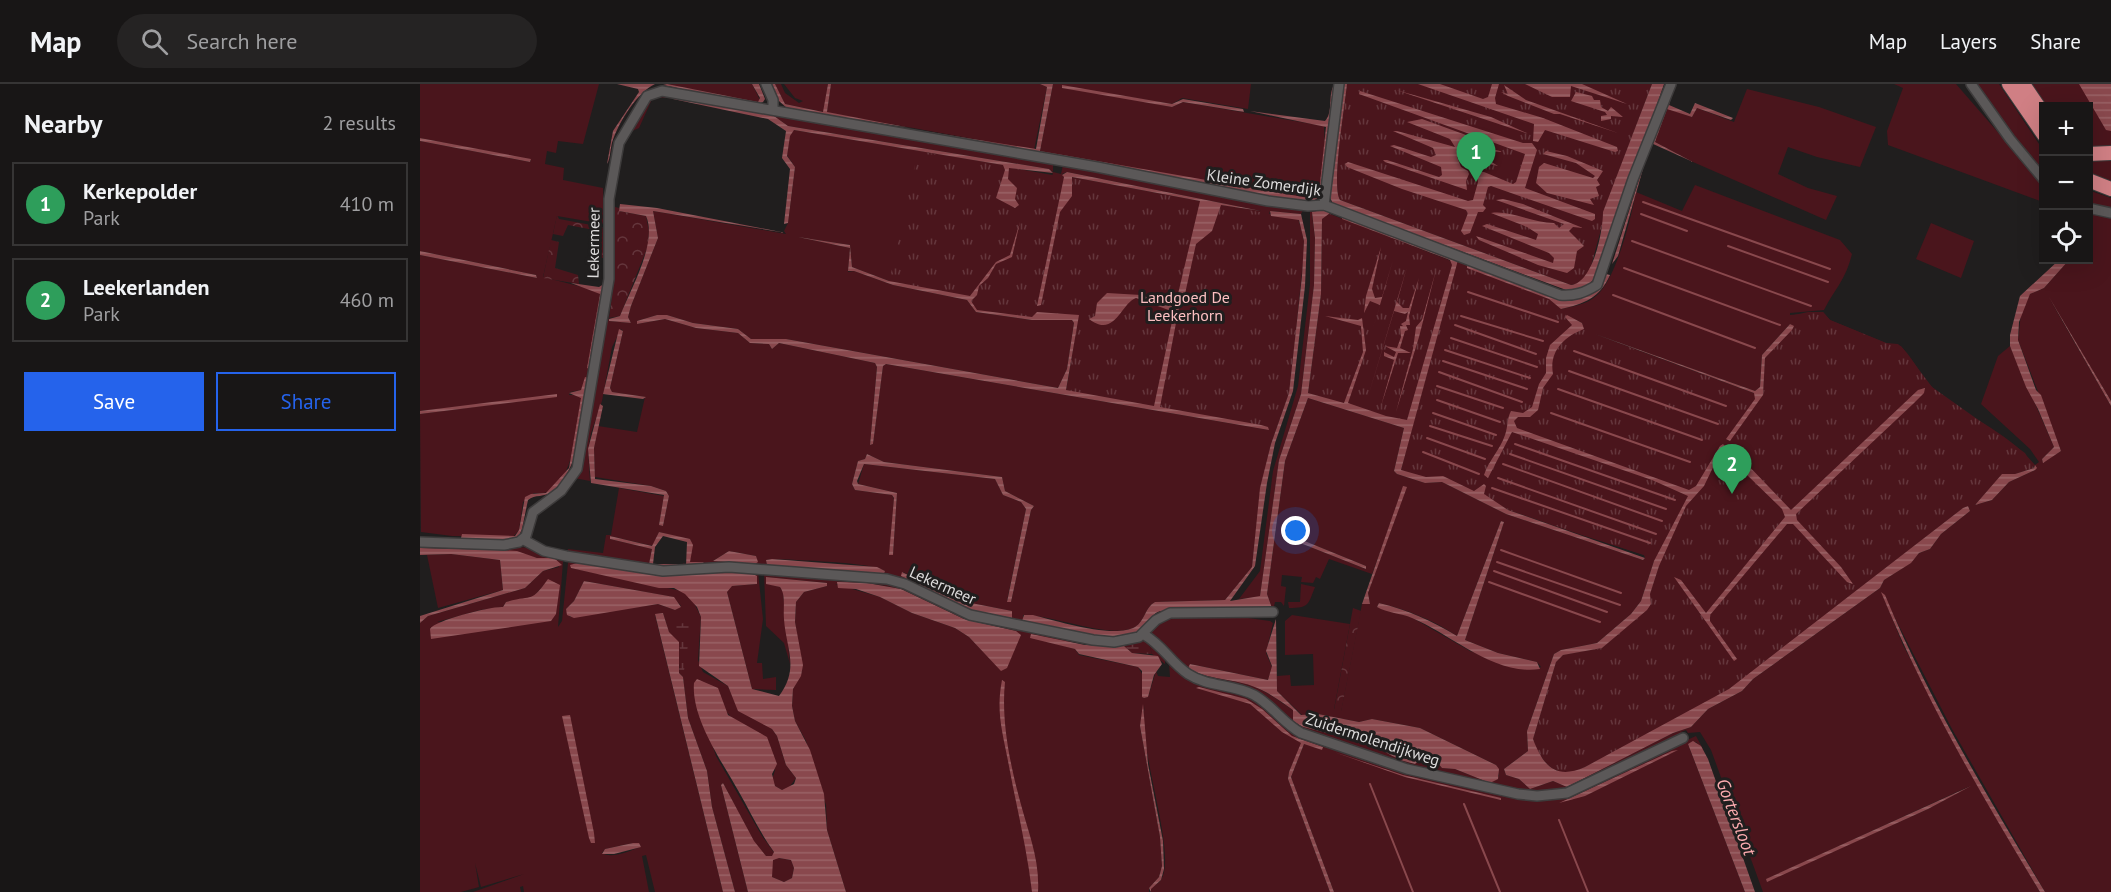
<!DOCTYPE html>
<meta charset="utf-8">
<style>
:root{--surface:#181616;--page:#252323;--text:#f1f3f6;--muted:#9f9fa1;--line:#363535;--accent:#2563eb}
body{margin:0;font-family:"PT Sans",sans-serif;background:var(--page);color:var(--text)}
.controls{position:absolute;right:18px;top:18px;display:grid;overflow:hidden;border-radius:0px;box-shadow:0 6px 24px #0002}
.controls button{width:54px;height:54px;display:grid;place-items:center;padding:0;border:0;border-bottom:2px solid var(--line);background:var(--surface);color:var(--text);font:30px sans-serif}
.you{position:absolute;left:876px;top:447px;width:21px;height:21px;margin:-15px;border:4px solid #fff;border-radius:50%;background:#1a73e8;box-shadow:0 0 0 9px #1a73e833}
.badge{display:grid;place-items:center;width:39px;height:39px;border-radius:50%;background:var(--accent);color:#fff;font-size:20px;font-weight:700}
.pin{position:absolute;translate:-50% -50px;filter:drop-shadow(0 2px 3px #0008)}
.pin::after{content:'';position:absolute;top:32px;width:21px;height:18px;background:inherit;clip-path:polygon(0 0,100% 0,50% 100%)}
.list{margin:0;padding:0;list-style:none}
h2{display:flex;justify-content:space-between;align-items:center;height:78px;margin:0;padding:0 24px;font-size:26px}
h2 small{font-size:20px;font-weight:400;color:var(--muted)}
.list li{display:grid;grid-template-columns:39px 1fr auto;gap:18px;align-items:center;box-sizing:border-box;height:84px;margin:0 12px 12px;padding:0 12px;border:2px solid var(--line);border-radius:0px}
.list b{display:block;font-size:22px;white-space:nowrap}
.list p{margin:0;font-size:20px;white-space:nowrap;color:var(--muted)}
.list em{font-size:20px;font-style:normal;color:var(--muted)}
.actions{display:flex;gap:12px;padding:18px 24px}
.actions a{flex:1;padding:14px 0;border:2px solid var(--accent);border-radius:0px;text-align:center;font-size:21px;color:var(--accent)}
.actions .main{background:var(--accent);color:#fff}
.icon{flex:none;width:33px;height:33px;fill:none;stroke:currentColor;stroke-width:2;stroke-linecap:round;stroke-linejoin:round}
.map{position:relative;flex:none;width:1691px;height:808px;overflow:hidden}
header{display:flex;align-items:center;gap:36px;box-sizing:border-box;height:84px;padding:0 30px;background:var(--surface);border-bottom:2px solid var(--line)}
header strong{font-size:28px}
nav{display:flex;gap:33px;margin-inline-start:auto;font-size:21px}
.search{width:420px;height:54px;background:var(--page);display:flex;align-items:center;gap:15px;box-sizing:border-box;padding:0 21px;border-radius:33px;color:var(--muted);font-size:22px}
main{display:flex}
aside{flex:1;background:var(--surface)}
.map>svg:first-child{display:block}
.grass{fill:#4a151c;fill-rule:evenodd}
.forest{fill:url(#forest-crowns)}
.wetland{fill:url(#wetland-marsh)}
.park{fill:url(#park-tufts)}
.water{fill:url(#water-rules);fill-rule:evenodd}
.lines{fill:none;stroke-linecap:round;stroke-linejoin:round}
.stream{stroke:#89484d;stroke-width:2}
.minor-casing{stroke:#3d3b3b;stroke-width:12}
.highway-casing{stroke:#3d3b3b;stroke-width:16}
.minor{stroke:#5b5858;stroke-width:9}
.highway{stroke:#d07f84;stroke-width:14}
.labels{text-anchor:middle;stroke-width:6;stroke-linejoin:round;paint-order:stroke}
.street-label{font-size:16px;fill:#dddbdb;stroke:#201e1e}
.park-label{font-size:16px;fill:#fcbfc1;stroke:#201e1e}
.water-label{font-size:18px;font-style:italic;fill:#fcabaf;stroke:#201e1e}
</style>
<header>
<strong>Map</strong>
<div class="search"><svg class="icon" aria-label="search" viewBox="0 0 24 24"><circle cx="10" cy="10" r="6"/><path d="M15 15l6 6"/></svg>Search here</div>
<nav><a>Map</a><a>Layers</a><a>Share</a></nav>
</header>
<main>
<aside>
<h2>Nearby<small>2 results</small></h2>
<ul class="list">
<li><span class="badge" style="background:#2e9e5b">1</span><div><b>Kerkepolder</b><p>Park</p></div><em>410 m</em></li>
<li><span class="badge" style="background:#2e9e5b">2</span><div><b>Leekerlanden</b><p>Park</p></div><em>460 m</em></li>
</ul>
<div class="actions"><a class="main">Save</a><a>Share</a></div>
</aside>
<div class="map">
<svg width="1691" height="808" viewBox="0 0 1691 808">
<defs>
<pattern id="forest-crowns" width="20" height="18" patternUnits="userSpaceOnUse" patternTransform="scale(1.5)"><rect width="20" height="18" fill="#4a151c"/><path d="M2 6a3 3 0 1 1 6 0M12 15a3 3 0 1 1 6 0" fill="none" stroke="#64363c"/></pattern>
<pattern id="wetland-marsh" width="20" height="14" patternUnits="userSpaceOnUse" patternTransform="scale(1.5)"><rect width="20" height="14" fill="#4a151c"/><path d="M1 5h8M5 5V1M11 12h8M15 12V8" fill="none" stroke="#64363c"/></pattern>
<pattern id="park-tufts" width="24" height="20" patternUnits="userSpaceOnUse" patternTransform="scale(1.5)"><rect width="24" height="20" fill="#4a151c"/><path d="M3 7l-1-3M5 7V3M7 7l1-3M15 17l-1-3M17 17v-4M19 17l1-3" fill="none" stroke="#64363c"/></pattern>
<pattern id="water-rules" width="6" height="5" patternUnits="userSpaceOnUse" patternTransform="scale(1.5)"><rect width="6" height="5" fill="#89484d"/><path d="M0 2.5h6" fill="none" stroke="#996266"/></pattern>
</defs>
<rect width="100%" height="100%" fill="#201e1e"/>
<path class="grass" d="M0,0H179L163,60L138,57L136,69L127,67L125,80L144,84L143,96L183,104L184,140L137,132L123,193L178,207L180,210L167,293L161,306L150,308L149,311H159L162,313C157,339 154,416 114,409L103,418L99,446L93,453L32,452L1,448L0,330L138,312L0,327V171L117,194L116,191L0,167V57L110,78L111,76L0,54Z
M247,0H332L340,16L338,18Z
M355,0H361L365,9L379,19L383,17L375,14L364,0H408L404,28L365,20Z
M411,0H620L627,3L614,66L410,29L407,28Z
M633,0H831L828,25L762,14L752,20L641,2L752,23L763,18L904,42L905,68L899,108L892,114L863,112L620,67Z
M1474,0H1536L1623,100V118L1468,61L1467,47L1483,4Z
M1555,0H1579L1623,66V91Z
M1607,0H1691V64L1669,65L1668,22H1624Z
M1327,5L1399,23L1456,43L1440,83L1397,73L1368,63L1358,90L1388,104L1417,112L1406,136L1273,78L1235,58L1247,24L1272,33L1277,24L1314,38Z
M237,10L277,16L233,13L219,44L210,48C188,82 197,138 195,177C195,195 191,214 188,232L189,237L211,239L208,233L211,222L238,154L233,127L366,150L364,147L368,139L375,83L367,71L370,50L374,46L584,81L585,86L577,114L595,124C610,113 630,111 633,88L629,85L368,42L354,32L280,18L283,16L633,79V88L641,90L643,81L884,124L881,130L850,127L849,130L878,135L882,148L884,169L869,309L851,360L841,404L832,483L805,516L735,518C725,523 725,537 715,543C690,556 632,530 603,531V537L690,553L716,548L740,527L852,524L847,510L865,377L888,314L984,344L974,387L977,390L1005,399L1022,398L1086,430L1223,476L1225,474L1224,471C1198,462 1075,426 1064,410L1066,402L1063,400L1054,407L1023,392L1006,393L981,387L1038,176L923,132H917L919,129L1037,172L1041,179H1047V184L1129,215L1141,225C1153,222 1166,221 1176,212C1196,196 1211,134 1216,108L1262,127L1275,101L1420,156L1432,170C1425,197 1416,203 1404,226L1370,229V231L1403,228L1410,236L1466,259L1478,260C1492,271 1499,290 1512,303C1544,332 1587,347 1615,381L1619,378L1610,365L1561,320L1578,272L1590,262L1634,363L1622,375L1623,378L1641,367L1598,256L1601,229L1610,210L1624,204L1649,176H1668L1672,131L1669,130V127L1691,133V317L1629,214L1691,322V808H1625L1532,645L1462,509L1483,561L1556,699L1620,808H1343L1291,666L1280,648L1268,649L1266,646L1261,648L1263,652L1146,707L1120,710L1099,708L985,683L882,647L830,607L772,590L751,571L742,557L730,550L736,537L754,531L829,529L828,534L850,537L853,539L846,569L852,583L848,596L770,580L768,584C787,596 811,594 832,602C847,607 860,618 873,626V637L883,643L948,659L980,676L995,680L1001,675L1016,677L1022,684L1035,685L1070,699L1079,692L1076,681L1000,644L952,635L939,638L898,630L883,632L857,607V592L870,591L871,602L894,601L893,570L865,571V537L872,531L930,540L914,625L921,627L942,520H950L948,509L985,402L952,490L909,475L900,495L896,493L893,499L881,498L882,493L862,491L861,502L866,503L864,522L861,518H855L853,526L751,528C732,533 725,552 705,555C672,560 637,547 605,540C583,535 559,532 538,524C515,515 496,497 471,493L311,481L265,485L263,479L268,482L285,480L283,478H269L271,456L239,448L233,462L190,452V455L232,465L229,480L149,468L227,482L257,483L259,480V486L229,484L148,471V465L183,469L186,451H191L199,404L244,412L239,441L243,442L249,412L246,407L231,402L175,393L174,364L178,342L217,348L225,313L192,308L190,304L203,247L201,245L192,263L182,317L171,349L168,365L170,397L154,394L162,379C172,323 184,265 190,207C195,160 186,111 199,65C204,47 218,17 237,10ZM502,77L515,93V98L492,139L487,143ZM647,88L841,127L801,121L792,147L776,159L765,210L762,212L758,210L780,117L652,93V111L640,128L620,222L608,226L580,223L584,177L577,179C572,187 567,193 561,200C556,205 557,212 551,217L557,225L612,233L617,228L658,231L656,260L646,306L733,323L754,228L716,214C701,219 695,254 669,235L675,232L677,219L687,209L721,211L754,222L761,218L740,323L841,341L848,343L849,346L466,280L463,282L453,360L450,361L457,283L455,279L359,259L352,265L349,260L330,259L318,249L276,244L245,235L217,240V237L237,231H247L273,239L318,245L331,255H366L638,304L647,285L654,239L652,236H612L556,228L547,216L473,201L434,187L428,188L430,164L378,153L430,161L432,183L469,197L550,212L576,178L590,171L600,138C622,128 637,116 644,93L642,90ZM532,102L548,111C550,131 535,192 519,200L527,148L515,116L517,107ZM680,106L703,109L724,119L744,118L769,126L754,200L742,183L730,175L686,161L663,140L646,134L672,109ZM509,124C523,145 512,185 484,189L490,152ZM645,140C666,147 667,159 685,168C709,176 744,180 746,212L697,200L665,208L648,205L645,193ZM560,159L563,161V181L558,189L540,203L545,175ZM868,161L878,165L875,204L863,287L835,254L840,206L859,163ZM786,164L803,170C810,184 819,209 804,221L773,216L772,213ZM770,223L797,229V236L787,247L785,271L765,269L761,264ZM721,226L744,234L747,239L738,278L734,277L707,242L713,231ZM1147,231L1162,239L1164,245C1143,253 1129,268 1133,290C1116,314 1130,327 1098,333L1094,337L1097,344L1269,406C1278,401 1282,389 1288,380C1298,364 1333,328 1335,311L1175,250L1335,307L1340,303L1342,271L1370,240L1373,242L1345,274L1343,311L1306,362L1310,369L1303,365L1301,367L1284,402L1266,422L1239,482L1230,510L1231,520L1227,526L1182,564L1143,571L1136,578L1113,655C1123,682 1136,696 1165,683L1309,606L1543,424L1548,422L1550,427L1521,450L1510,465L1499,469L1490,479L1464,496L1460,504L1333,595L1322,607L1288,625L1271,643L1253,649L1147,703L1133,697L1110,705L1099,695L1086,691L1084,685L1108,667L1107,647L1134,570L1141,566L1177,559L1211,530L1221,517L1234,477L1269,412L1232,396L1091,348L1068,393L1064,391C1069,376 1080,366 1085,351C1088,343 1087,334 1091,327L1103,329L1112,323L1119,300L1126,289V274L1130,261L1152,241L1145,233ZM702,246L735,289L729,317L654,303L667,248L689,250ZM812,275L841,285L862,297L851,334L750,316L758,279L787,280ZM1505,304L1504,309L1493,320L1376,430L1377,436L1421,483L1433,500L1427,498L1373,440H1367L1290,531V537L1317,575L1314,577L1254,493L1261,496L1286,529L1365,433L1362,425L1325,388L1314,372L1323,376L1370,426L1498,306ZM447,370L464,378L582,393L585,407L614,422L611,426L591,518L587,517L606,425L601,418L583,411L575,395L444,380L438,400L477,409L473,471H470L474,415L472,411L435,406L432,400L438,377L445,375ZM1615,382V386L1589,398L1572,416L1555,421L1583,390H1595ZM1081,437L1084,438L1045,556L1078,569L1117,578L1121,583L1117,585L1086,580L1050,567L991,533L957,523L959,519C988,526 1013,536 1037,552ZM865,449L946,482V485L865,453ZM309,467L336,472L337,479L293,477ZM352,475C373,476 453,478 465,487L464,490L347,481L346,476ZM483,488L541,517L592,527V534L550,526L482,492ZM1550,702L1508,725L1347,797V795Z
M1691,74V100L1669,91L1668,75Z
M1668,106L1691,114V126L1669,120Z
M890,124L913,127L892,130L895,154L894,201L881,310L859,376L840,513L819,515L840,487L853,387L878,302L890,200Z
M1511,139L1554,157L1541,194L1496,175Z
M96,463L112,464L141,473L143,478L138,543L142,537L148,479L151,475L231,487L302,485L338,488L343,535L337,579H342L343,595L356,593V606L332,605L307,508L308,503L312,502L337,500V492L305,487L259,492L151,484L262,507L272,515L281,533L278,576L283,588L308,602L311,609L352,645L357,652L366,681L376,694L368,705L362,706L355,702L352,696L355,686L305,626L274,605L296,672L342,752L358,774L371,776L374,784L372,794L364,798L352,793V779L333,757L303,699L301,701L328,808H315L292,723L287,687L268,634L263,593L243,529L235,531L303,808H235L226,771L222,772L229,808H104L103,802L100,803L101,808H53L104,790L61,803L55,779L59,803L41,808H0V539L8,532L105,504L123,487L139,483L134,474H117L84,466ZM164,497L253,513L261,522L255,526L238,520L150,533L146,525L154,517ZM125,500L131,537L17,538L60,526L83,523L86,518L112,514ZM213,759L221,762C212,767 191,775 182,769L185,765Z
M31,470L80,476L83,506L18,524L7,471Z
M344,488L469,498L530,525L660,556H726L745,573V580L732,570L729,560L686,562L610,553L655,565L659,571L718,583L724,593L723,614L728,613L736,587L738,592L750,593L749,578L827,610L859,636L985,686L1137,714L1276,652L1284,667L1276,658L1268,660L1325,808H914L871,693L884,660L903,665L882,659L869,688L868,695L910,808H731L730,805C733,802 739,799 741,796C758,769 716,662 725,621L720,642L740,753L742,782L739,793L729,804V808H426L407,746L406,721L386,657L375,637L372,622L373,605L382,587L375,538L376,518L384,508L407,502V499L346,493L349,500L360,503L363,508L370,580L364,559L346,542ZM415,500H456L481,505L544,535L596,547L600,551L590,575L579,584L549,553L535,544L492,529L460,513Z
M881,500L895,503C888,521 889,524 869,524L868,518H880Z"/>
<path class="forest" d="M195,123L199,124V127L226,132L229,147L228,162L200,232L189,234L195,190Z
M137,131L139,135L182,143L184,148L183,174L174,173V146L148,141L143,152L133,150Z
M131,156L139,158L135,184L158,191L159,200L123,194Z
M933,524L941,527L921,628L914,626Z"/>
<path class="wetland" d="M264,539L269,541L270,548L263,593L259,589C259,579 263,562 256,554C252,548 249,550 247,542Z
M722,559L729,560L732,570L712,569L704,562Z"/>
<path class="park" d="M927,0H1232L1184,128L1183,138L1170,186L1160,199L1151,201L920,116C911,103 925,21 927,0Z
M498,67L878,135L884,157L876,248L869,309L855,347L646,309L658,232L609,235L556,227L547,214L469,198Z
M910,130L1129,215L1176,251L1334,309L1343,311L1345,274L1372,246L1370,232L1388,228H1403L1410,236L1466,259L1481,262L1512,303L1605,369L1614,384L1595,390H1582L1555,419L1543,424L1309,606L1191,670L1154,688L1142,690L1115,667L1113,655L1136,578L1143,571L1182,564L1231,520L1230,510L1239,482L1224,471L1088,426L1054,407L981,387L992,341L888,309L901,210L902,135L905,131Z"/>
<path class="water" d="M197,0H235C218,8 201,35 194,53C190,61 191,74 187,80L193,47L219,8L218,5Z
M247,0L338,18L340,14L332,0H339L345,15L343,18L336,20L243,1Z
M352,0H355L365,20L403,28L408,0H411L407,28L491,44L368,25L359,17Z
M620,0H633L620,67L889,114H894L899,108L906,43L830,27L905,37C914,28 907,9 915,0L902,111L893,117L842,112L497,46L616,65L627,3Z
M923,0H927C925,21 911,103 920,116L1151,201C1173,199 1183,147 1183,128L1232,0H1244L1179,188C1171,200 1164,206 1149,207L913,120L909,111Z
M998,0H1020L1063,15L1068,13L1072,0H1079L1075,14L1076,20L1123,34L1197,63L1198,67L1195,68L1125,46L1118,58L1113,57L1114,40Z
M1105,0H1162L1207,20L1151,2L1150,13H1132Z
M1659,0H1691V47L1686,46Z
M642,1L752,20L763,15L823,25L824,28L763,18L752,23L642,4Z
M1084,1L1106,16L1198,49L1140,30H1134L1088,12L1081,8L1088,10Z
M1254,1L1249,21L1270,30L1275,19L1313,34L1311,36L1277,24L1272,33L1247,25L1235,58L1273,78L1231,59Z
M976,6L1071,33L1109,50Z
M940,7L1103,59H1112L1117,66L1105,104L1175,130V135L1172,137L1071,102L1068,103L1063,121L1066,124L1063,128H1058L1050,149L1044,151L1041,147L1048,129L1046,126L982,105L927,83L925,80L928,78L1048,117L1053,116L1058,98L1056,88H1064L1093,100L1096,98L1105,70L939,10Z
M1156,8L1172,12L1174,16H1180L1181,23L1188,27L1191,23L1203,33L1191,32V35L1181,37V32L1187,31L1185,28L1151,17Z
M253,13L354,32L368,42L629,85L633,89L589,84L588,95L597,104L595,115L599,121L595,124L576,114L585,86L583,81L374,46L370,52L367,72L375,83L368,139L364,140L370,85L362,74L366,47L348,35L253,15Z
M1002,35L1046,51L1064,63L1084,68L1052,66L1078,82L1037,73L1041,83L1048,87L1049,90L1046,97L1047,106L965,78L963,76H967L1019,93L1022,91L1021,83L970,62L974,61L1011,73L1016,71L1013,64L973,47H977L1035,63L1030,55L987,38Z
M0,54L111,75L110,78L0,57Z
M1126,67L1147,72L1183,87L1177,96L1180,101L1176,103L1179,112L1170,115L1174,121L1127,109L1116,99L1119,83L1124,79L1173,94L1175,92L1156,79L1123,70Z
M1227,71L1198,172L1192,180Z
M647,88L841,127L801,121L792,147L776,160L765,210L762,212L758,210L780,117L652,93V112L640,128L621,221L617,222L644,93L642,91Z
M1083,115L1103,120L1163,144L1153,143L1149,147L1164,162L1157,167L1154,184L1147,189L1118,181L1059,156L1056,152L1133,179L1134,174L1129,169L1062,142L1067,140L1116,156L1118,150L1107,143L1071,129C1091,126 1113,139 1134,139L1139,144L1144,140L1076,116Z
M200,120L237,124L366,149L233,127L238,154L211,222L208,233L211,239L189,237V235L200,232C210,206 238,159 226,132L199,127Z
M902,126L910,129L902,135L901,210L888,309L924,319L943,268L941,242L905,232L938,236L942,234L946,266L928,319L966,332L987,336L1032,181L1030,176L922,135V133L1038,176L981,386L1006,393L1023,392L1054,407L1064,400L1066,402L1064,410L1088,426L1225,474L1223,476L1086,430L1022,398L1005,399L977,390L974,387L984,344L888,314L865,377L847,510L852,524L740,527C729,531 727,543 717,548C688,562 633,543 602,537L604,531H613C637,537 694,555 715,543C725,537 725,523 735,518L805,516L832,483L840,404L851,360L869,309L882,192L884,157L879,136L851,132L850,127L881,130L887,156L885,202L873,307L855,359L847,399L835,482L810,517L840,512L859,376L881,310L894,201L895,154L892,128Z
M600,138L592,173L576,180L568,194L559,202L557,211L551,217L557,226L612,233L617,228L659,231L646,306L734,322L754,228L716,214C701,219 695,255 669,235L675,232L677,219L687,209L721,211L754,222L760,218L740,323L841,341L848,343L849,346L466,280L463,282L453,360L450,361L457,283L455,279L359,259L352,265L349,260L330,259L318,249L276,244L245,235L217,240V237L237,231H247L273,239L318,245L331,255H366L638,304L647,285L654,239L652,236H612L556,228L547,216L473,201L434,187H428L430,164L378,153L430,161L432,183L469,197L550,212L576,178L590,171Z
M961,163L952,205L955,214L962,213L973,176L953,245L960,221L950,217L944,229L946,212Z
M0,167L116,191L117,194L0,171Z
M1639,176H1649L1624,204L1610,210L1599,238L1598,256L1616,306L1621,311L1641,367L1623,379L1622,375L1634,363L1618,325L1606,303L1590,262V251L1600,212Z
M1047,179L1151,217L1175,208L1186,190L1190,191C1180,214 1164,220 1141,225L1129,215L1047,184Z
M987,183L977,218L983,224H989L999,194L989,232L990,241H986L988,246L985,247L980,264L991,269H978L961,322L974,276L964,272V268L974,273L976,268L965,262L977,264L981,253L980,242H983L981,240L986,237L988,228L985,230L974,227L947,316Z
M1016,186L999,253L976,328L993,265L996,243L1002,236Z
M151,199L179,203L184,200L169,285L167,284L180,210Z
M1629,213L1691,317V322Z
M1147,231L1162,239L1164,245C1143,253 1129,268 1133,290L1123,304L1118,326L1110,333H1098L1094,337L1097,344L1269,406L1276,402L1300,362L1303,360L1310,368L1303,365L1301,367L1284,402L1266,422L1239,482L1230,510L1231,520L1227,526L1182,564L1143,571L1136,578L1113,655C1123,682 1136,696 1165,683L1309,605L1543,424L1548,422L1550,427L1521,450L1510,465L1499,469L1491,479L1464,496L1460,504L1333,595L1322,607L1288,625L1271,643L1253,649L1147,703L1133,697L1110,705L1099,695L1086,691L1084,685L1108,667L1107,647L1134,570L1141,566L1177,559L1211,530L1221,517L1234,477L1268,412L1232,396L1092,348L1068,394L1064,391C1069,376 1080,366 1085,351C1088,343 1087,334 1091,327L1103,329L1112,323L1119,300L1126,289V274L1130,261L1152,241L1145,233Z
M1370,240L1374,242L1372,246L1345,274L1343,311L1310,357L1306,355L1335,315L1334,309L1175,250L1335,307L1340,303L1342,271Z
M199,245L203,247L190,304L192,308L226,313L223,315L183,310Z
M165,293L168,294C162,332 163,380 133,407C124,414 115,410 108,416L102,445L98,454L89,456L41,454L42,450L95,452L99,446L105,413L111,410L126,409L149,384L161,314L149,309L161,306Z
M1505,304L1504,309L1493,320L1376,430L1377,436L1421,483L1433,500L1427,498L1373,440H1367L1290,531V537L1317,575L1314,577L1254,493L1261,496L1286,529L1365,433L1362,425L1325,389L1314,372L1323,376L1371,426L1498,306Z
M137,310V313L0,330V327Z
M180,320L183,322L174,364L175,395L231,402L246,407L249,412L243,442L239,441L244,411L171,399L168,365Z
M447,370L464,378L582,393L585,407L614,422L611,426L591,518H587L606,425L601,418L583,411L575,395L444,380L437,397L438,400L477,409L473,471H469L474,414L472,411L435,406L432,400L438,377L445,375Z
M1615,381L1617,384L1615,386L1589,398L1572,416L1555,421L1582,390H1595L1614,384Z
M983,402L987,403L948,509L950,520H942Z
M1081,437L1084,438L1045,556L1078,569L1117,578L1120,585C1074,592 1031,550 992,534C981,529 967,529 957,523L959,519C988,526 1012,537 1037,552Z
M239,448L270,455L273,461L270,478H283L285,480L266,482L267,458L243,452L235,463L233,480H258L257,483L227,482L149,468L229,480L232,465L190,455V452L232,462Z
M865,449L946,482V485L865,453Z
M0,464L78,466L97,467L117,474H134L142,481L123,487L105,504L8,532L0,539V532L83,506L80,476L31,470L0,471Z
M309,467L336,472L338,478L335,480L293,477Z
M352,475L457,483L465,487L464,490L347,481L346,476Z
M161,478C210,486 245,493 296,488C308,487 326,485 337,492V500L312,502L307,508L332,605L359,612C380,584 366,565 364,535C363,524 366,511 360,503L346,500V493L407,499V502L384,508L376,518L375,538L383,581L381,592L373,605L372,622L375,637L390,666L404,710L407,746L426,808H328L301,701L303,699L334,757L346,772H352L354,768C340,749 331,729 319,708C303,679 271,635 274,599L277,595L298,604L308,631L347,653L357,680L352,690L355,702L362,706L374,700L376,694L366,681L357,652L352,645L318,627L308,602L279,582L281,533L277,523L265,510L254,504H239L151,484L150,481ZM359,774L371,776L374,784L372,794L364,798L352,793L353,776Z
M482,488L541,517L592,527V534L550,526L481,492Z
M128,495L140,501L136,530L131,537L11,555L10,545C15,536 72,522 83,523L86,518C114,510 110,520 128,495Z
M164,497L254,513L261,523L255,526L238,520L154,534L147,531L146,525L154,517Z
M417,498L447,499L481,505L544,535L596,547L601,551L587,584L581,587L549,553L535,544L492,529L460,513L436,505L418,504Z
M1461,508L1465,511C1506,611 1569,715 1625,808H1620C1561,711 1504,613 1461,508Z
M243,529L249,548L259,558V589L263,593L268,634L287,687L292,723L315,808H303L235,530Z
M856,535L857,607L881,631L898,630L939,638L952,635L1000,644L1076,681L1079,685L1078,695L1070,699L1035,685L1022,684L1016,677L1001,675L995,680L980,676L948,659L883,643L873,637V626C860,617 847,607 832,602C811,594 787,596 768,584L770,580L848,596L852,582L846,567Z
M611,550L665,561L704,562L712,569L738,572L742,580L734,591L728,613L724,614L722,613V587L718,583L659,570L655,565L610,554Z
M582,596L585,598C581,636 590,680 600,717C608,748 620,775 618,808H612C607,764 596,721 588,677C582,646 576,627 582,596Z
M779,603L826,615L842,625L872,652L903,663L902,666L884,660L871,693L914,808H910L868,695L869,688L881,659L862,648L830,620L776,604Z
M723,620L728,680L743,757L744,785L741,796L731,805V808L729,804L739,793L742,782L740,753L720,642Z
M150,631L174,749L175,759H171L169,754L142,632Z
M1273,657L1281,662L1288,675L1335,808H1325L1268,660Z
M1258,666L1165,712L1139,719L1252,667Z
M914,668L983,691L1081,714V716L985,693Z
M1551,702L1508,725L1347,798L1346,795Z
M213,759H219L221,763L194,770H182L185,765Z"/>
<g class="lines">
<path class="stream" d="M1223,118L1410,185
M1221,130L1267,147
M1212,157L1391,222
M1308,162L1408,198
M1204,184L1360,241
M1048,208L1138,238
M1193,211L1335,264
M1041,232L1123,257
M1035,241L1116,270
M1031,254L1117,283
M1025,266L1110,294
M1154,267L1306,322
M1023,277L1107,305
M1149,287L1298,340
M1019,288L1102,318
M1017,302L1083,324
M1138,305L1282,356
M1017,316L1080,338
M1013,329L1076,351
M1131,329L1270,378
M1010,342L1072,362
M1007,354L1065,375
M1095,360L1255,416
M1003,368L1059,390
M1090,370L1246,425
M1083,380L1242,437
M1078,394L1236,450
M1072,404L1230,459
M1081,466L1201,509
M1077,478L1200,521
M1074,487L1187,528
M1069,498L1180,538
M950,700L993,808
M1044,720L1080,808
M1139,736L1168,808"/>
<defs>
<path id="minor" d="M346,0L353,16V26
M1551,0L1590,55L1624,96
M904,121L919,0
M1668,124L1691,129
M104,456L124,467L146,472L243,487L309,483L467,495L485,500L550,531L673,556L694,558L719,553L736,536L750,529L853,528
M0,458L84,461L99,458L106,452L113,428L141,407L157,385L189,195V115L199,59L227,12L242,7L677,83L848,117L888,122L904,121L1140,211C1155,212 1164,209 1177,201L1213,95L1251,0
M723,550C744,562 750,578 768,590C788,603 813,600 834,611C852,621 863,639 881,649L987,685L1098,710L1117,712L1147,709L1263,654"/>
<path id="highway" d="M1589,0L1624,51
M1603,0L1624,31
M1668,70L1691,69
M1668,96L1691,105"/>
</defs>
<use href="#minor" class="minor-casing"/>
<use href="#highway" class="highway-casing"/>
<use href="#minor" class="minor"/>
<use href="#highway" class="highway"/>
</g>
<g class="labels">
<g class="street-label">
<text transform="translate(844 98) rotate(8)" y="6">Kleine Zomerdijk</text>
<text transform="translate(173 159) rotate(-89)" y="6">Lekermeer</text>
<text transform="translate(523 501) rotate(24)" y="6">Lekermeer</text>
<text transform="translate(953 655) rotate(18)" y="6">Zuidermolendijkweg</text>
</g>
<g class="park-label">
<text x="765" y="219">Landgoed De<tspan x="765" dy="18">Leekerhorn</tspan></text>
</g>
<g class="water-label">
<text transform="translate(1316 733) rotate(69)" y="6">Gortersloot</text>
</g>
</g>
</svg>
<div class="controls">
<button>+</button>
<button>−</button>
<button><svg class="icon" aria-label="locate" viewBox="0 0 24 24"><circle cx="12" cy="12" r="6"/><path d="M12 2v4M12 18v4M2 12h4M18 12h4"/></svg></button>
</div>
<div class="you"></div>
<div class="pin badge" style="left:1056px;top:98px;background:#2e9e5b">1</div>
<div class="pin badge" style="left:1312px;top:410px;background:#2e9e5b">2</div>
</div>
</main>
